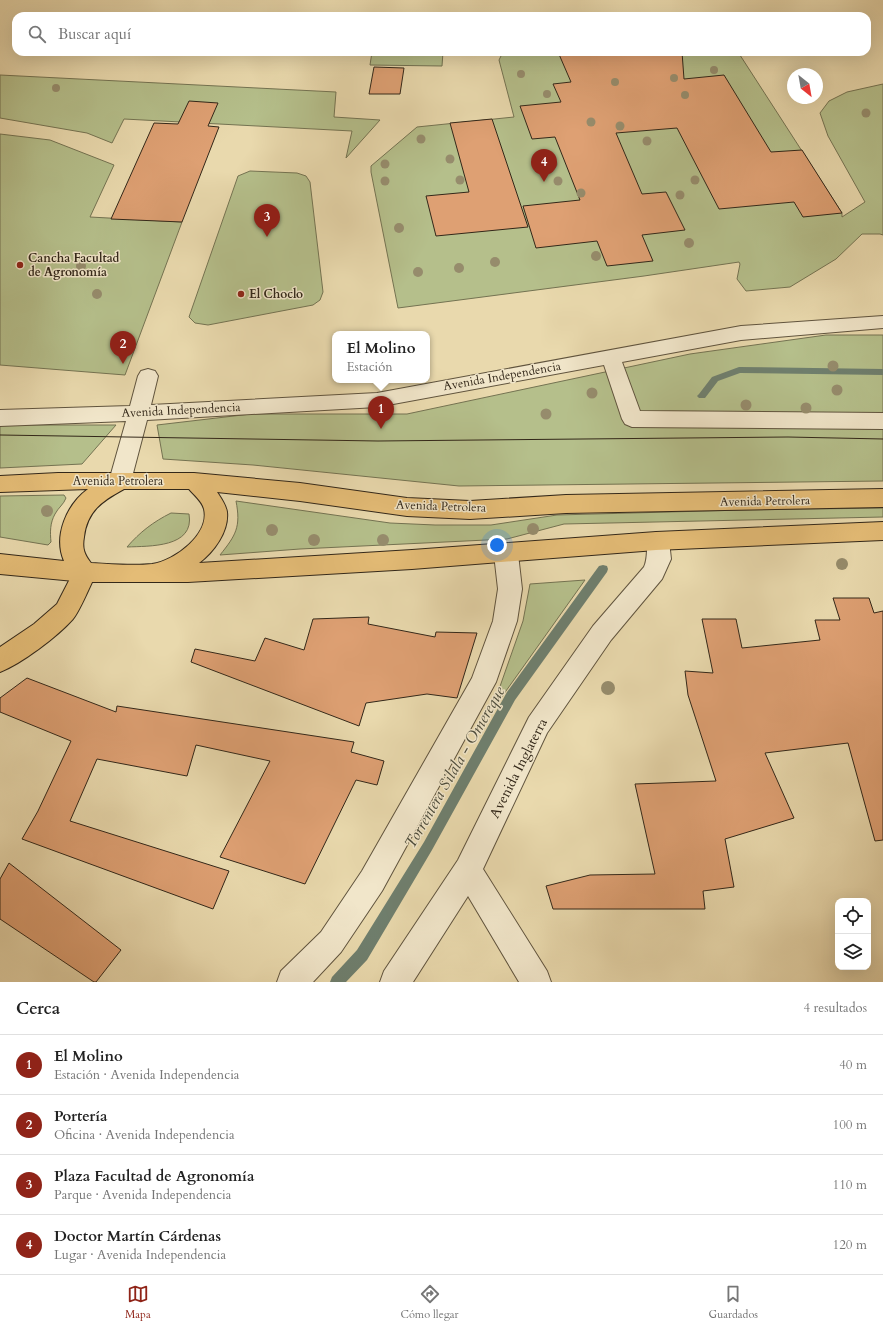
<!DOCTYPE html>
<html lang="es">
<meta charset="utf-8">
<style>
:root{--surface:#fff;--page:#f6f6f6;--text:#222;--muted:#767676;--line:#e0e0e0;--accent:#8f2418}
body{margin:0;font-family:Cardo,serif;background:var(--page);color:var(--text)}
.controls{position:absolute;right:12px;bottom:12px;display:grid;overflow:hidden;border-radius:8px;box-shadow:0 4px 16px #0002}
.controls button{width:36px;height:36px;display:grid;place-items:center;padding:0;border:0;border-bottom:1px solid var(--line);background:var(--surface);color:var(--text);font:20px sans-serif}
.compass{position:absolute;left:787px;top:68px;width:36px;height:36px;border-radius:50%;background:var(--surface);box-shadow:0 4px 16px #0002;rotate:149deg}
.you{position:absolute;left:497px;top:545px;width:14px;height:14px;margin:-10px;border:3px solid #fff;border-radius:50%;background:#1a73e8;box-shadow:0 0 0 6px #1a73e833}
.badge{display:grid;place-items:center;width:26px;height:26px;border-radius:50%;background:var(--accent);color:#fff;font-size:13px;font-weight:700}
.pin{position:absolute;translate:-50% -33px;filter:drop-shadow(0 1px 2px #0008)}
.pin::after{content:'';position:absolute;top:21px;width:14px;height:12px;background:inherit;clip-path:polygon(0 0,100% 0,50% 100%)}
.popup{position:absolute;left:332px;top:331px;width:98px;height:52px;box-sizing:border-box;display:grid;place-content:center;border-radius:8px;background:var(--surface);filter:drop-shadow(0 1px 3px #0005);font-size:13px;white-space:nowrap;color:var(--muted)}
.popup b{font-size:15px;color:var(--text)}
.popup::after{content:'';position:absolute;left:50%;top:100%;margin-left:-8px;border:8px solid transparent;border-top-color:var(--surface)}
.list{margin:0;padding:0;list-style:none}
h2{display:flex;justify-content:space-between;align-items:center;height:52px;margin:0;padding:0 16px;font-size:17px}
h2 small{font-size:13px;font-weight:400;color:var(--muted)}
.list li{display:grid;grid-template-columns:26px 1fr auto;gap:12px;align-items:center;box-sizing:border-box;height:60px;padding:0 16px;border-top:1px solid var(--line)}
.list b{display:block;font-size:15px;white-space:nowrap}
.list p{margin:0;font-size:13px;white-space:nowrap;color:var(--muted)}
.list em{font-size:13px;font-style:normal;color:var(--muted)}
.icon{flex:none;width:22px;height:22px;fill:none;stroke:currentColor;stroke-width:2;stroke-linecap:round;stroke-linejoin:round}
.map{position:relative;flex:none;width:883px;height:982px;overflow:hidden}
.search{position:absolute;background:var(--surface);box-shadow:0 4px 16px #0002;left:12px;right:12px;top:12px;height:44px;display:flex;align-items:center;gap:10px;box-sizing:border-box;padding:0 14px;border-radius:12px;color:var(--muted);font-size:15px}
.sheet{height:292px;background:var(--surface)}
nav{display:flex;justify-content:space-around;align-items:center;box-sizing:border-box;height:56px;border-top:1px solid var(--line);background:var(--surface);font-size:11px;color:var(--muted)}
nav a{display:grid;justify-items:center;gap:2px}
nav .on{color:var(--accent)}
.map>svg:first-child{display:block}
.green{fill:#b5bf8b;stroke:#747352}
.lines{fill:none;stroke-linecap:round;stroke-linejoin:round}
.stream{fill:#6f7f6e;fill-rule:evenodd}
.building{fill:#dea073;stroke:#322719}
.minor-casing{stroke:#60543e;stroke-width:2}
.major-casing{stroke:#322719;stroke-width:2}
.highway-casing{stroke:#322719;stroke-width:2}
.minor{fill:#f1e6ca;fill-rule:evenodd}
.major{fill:#e4bc76;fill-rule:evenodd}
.highway{fill:#e4bc76;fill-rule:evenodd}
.tram{stroke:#322719;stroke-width:1}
.tree{fill:#968c6c}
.poi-dot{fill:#8f2418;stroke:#f1e6ca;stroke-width:1.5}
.labels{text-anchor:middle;stroke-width:3;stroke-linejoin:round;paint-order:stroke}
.poi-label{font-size:12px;font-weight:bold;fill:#322719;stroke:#f1e6ca;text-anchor:start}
.street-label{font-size:12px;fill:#322719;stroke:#f1e6ca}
.near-street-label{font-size:14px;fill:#322719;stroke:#f1e6ca}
.near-water-label{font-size:16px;font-style:italic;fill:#4c4c3c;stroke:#f1e6ca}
</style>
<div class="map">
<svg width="883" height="982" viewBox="0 0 883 982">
<rect width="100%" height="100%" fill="#e9d9ad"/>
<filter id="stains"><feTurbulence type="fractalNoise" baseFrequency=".005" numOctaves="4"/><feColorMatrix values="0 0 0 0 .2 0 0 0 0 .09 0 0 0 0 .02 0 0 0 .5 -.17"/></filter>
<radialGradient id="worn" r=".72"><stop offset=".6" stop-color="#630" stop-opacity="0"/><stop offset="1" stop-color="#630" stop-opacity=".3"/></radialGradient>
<path class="green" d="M372,52H443L442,66L370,65Z
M503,52H738L842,213V217L865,202L828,136L820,113L829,101L847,92L883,84V235L880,234H862L836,259L790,287L746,291L737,279L740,264L739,262L644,276L398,308L371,172V166L417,127L514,117L499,60Z
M0,75L336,92L334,117L380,120L346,158L352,131L124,119L112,143L87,133L0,118Z
M0,134L50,140L114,165L90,217L182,222L125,375L0,365Z
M250,171L297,173L306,176L310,182L323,292L320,300L313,305L208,325L195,323L189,317L238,176Z
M826,335H883V481L459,486L253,465L163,459L157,425L251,414H407L690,354Z
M0,425H116L82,464L0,468Z
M64,495L66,498C64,504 58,508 55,514C50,523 50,532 51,542L48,545L0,537V496Z
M236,501L390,523L435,525H491L557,515L743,510L883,508V517L564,524L507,539L300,549L220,555C236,535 241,527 236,501Z
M171,513L189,514C195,548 149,546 127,547C140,532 153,522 171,513Z
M585,580L491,712L523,621L530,584Z"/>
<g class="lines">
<path class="stream" d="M739,367L883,369V375L740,373L718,381L705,398H699L697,396L699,394L712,377Z
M603,565L607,566L608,569L607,572L515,700L432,850L367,960L346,982H330L332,977L357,950L424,842L507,692L599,566Z"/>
</g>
<path class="building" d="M558,52H682L684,79L724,75L771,152L802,150L842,213L803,217L794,202L719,209L677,128L616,133L642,194L666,192L685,230L642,235L653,261L607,266L597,241L536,248L523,206L580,200L555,137L532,139L520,106L561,102L553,84L571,82Z
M374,67L404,68L400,94H369Z
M189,101L218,103L208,126L219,127L182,222L111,219L154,123L178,124Z
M492,119L528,227L436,236L426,196L469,192L450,123Z
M833,598H869L874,613L883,611V840L875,841L848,743L765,753L794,818L725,839L734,887L703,891L705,909H553L546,886L590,875L655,874L635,784L716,781L688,695L685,671L713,673L702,619H736L742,648L820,640L815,620H840Z
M369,617L368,624L435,637L436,632L477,633L457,698L427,694L366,703L359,726L191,662L195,649L255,661L265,638L304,650L313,619Z
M27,678L116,712L117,706L354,742L351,752L384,761L377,785L356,780L305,884L220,857L270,761L196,745L187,776L97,759L70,821L229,871L213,909L22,839L38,811L71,741L0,712V698Z
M9,863L121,950L96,982H94L0,919V879Z"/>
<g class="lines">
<defs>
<path id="minor" d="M883,316V328L741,340L622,362L640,411L883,413V429L632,427L625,424L622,419L604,365L377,407L147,420L131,481L128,487L120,489L112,487L109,481L126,421L0,426V410L130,406L138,376L141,371L148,369L155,371L158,376L151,405L377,393L741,326Z
M658,532L666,534L669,541L671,559L662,579L611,640L547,733L483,869L547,971L551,982H519L468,896L413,982H380L384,971L458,860L529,717L593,626L644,567C649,556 645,545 650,534Z
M506,545L514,547L518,554L522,589L517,621L496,682L382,891L341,952L313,982H277L281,971L321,932L362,871L472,678L493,621L498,589L494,554L498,547Z"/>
<path id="major" d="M85,562L93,565L97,572C90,585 81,609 73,619C58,636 21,664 0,672V647L34,624L57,604L77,565Z"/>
<path id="highway" d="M58,473H194L300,483L407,498L470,501L566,495L883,489V507L566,513L470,519L407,516L300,501L217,492C221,498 226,505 227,512C229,531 214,552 199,563L412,550L656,532L883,522V540L656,550L412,569L188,582H85L0,574V554L64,561C53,536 67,504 88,489L0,492V476ZM124,489H189C194,495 202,501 204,509C210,534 175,561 152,564C133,566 111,564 91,563C84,554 82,548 84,537C87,511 102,501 124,489Z"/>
</defs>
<use href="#minor" class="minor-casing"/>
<use href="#major" class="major-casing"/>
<use href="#highway" class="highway-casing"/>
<use href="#minor" class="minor"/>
<use href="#major" class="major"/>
<use href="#highway" class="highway"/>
<path class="tram" d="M0,435L378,441L788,437L883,439"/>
</g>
<g class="tree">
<circle cx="714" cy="70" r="4"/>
<circle cx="521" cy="74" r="4"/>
<circle cx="674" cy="78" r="4"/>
<circle cx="615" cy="82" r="4"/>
<circle cx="56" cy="88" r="4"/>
<circle cx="547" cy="94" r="4"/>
<circle cx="685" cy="95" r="4"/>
<circle cx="866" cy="113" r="4.5"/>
<circle cx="591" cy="122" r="4.5"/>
<circle cx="620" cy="126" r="4.5"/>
<circle cx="421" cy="139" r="4.5"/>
<circle cx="647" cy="141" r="4.5"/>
<circle cx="450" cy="159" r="4.5"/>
<circle cx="385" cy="164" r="4.5"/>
<circle cx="553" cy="164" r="4.5"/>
<circle cx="460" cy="180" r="4.5"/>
<circle cx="695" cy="180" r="4.5"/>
<circle cx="385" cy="181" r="4.5"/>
<circle cx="558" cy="181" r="4.5"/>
<circle cx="581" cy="193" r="4.5"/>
<circle cx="680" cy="195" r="4.5"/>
<circle cx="399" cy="228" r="5"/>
<circle cx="689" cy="243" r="5"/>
<circle cx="596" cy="256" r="5"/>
<circle cx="495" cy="262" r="5"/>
<circle cx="81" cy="266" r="5"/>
<circle cx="459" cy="268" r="5"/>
<circle cx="418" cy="272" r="5"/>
<circle cx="97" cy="294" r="5"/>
<circle cx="833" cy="366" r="5.5"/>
<circle cx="837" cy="390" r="5.5"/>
<circle cx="592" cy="393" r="5.5"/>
<circle cx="746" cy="405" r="5.5"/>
<circle cx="806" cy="408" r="5.5"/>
<circle cx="546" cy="414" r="5.5"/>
<circle cx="47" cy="511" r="6"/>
<circle cx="533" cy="529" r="6"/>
<circle cx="272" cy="530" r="6"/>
<circle cx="314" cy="540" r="6"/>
<circle cx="383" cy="540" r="6"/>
<circle cx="842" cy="564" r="6"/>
<circle cx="608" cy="688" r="7"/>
</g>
<g class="poi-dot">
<circle cx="20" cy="265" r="4"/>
<circle cx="241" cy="294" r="4"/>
</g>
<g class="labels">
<g class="poi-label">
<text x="28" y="262">Cancha Facultad<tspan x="28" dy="14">de Agronomía</tspan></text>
<text x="249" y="298">El Choclo</text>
</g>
<g class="street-label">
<text transform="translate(502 376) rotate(-10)" y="4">Avenida Independencia</text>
<text transform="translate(181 410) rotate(-3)" y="4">Avenida Independencia</text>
<text x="118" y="485">Avenida Petrolera</text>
<text transform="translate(765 501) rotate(-1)" y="4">Avenida Petrolera</text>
<text transform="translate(441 506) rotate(2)" y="4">Avenida Petrolera</text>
</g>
<g class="near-street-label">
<text transform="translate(518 768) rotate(-63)" y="5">Avenida Inglaterra</text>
</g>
<g class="near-water-label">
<text transform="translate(454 767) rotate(-60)" y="6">Torrentera Silala - Omereque</text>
</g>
</g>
<rect width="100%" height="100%" filter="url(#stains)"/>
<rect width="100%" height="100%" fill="url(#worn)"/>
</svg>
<div class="controls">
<button><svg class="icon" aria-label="locate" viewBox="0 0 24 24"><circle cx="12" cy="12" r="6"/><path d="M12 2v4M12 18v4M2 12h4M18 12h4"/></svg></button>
<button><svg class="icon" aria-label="layers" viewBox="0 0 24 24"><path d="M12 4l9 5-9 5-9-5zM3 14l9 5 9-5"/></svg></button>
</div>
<svg class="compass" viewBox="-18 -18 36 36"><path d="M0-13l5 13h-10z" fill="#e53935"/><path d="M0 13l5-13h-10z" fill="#767676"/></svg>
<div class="you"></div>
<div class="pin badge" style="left:381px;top:429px">1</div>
<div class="popup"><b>El Molino</b>Estación</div>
<div class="pin badge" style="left:123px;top:364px">2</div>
<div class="pin badge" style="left:267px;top:237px">3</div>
<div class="pin badge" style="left:544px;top:182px">4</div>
<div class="search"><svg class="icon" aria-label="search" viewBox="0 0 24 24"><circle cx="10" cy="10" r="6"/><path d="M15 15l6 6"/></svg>Buscar aquí</div>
</div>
<section class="sheet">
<h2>Cerca<small>4 resultados</small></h2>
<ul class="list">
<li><span class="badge">1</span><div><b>El Molino</b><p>Estación · Avenida Independencia</p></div><em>40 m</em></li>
<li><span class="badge">2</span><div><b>Portería</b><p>Oficina · Avenida Independencia</p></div><em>100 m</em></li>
<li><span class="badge">3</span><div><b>Plaza Facultad de Agronomía</b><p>Parque · Avenida Independencia</p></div><em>110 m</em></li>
<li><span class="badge">4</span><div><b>Doctor Martín Cárdenas</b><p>Lugar · Avenida Independencia</p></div><em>120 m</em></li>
</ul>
</section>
<nav>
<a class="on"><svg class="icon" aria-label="map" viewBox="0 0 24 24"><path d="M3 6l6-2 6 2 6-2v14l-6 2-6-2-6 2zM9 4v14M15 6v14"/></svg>Mapa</a>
<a><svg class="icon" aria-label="directions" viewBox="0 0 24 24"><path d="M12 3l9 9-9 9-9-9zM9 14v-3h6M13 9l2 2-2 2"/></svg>Cómo llegar</a>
<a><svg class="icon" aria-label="saved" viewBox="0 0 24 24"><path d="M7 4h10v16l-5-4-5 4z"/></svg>Guardados</a>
</nav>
